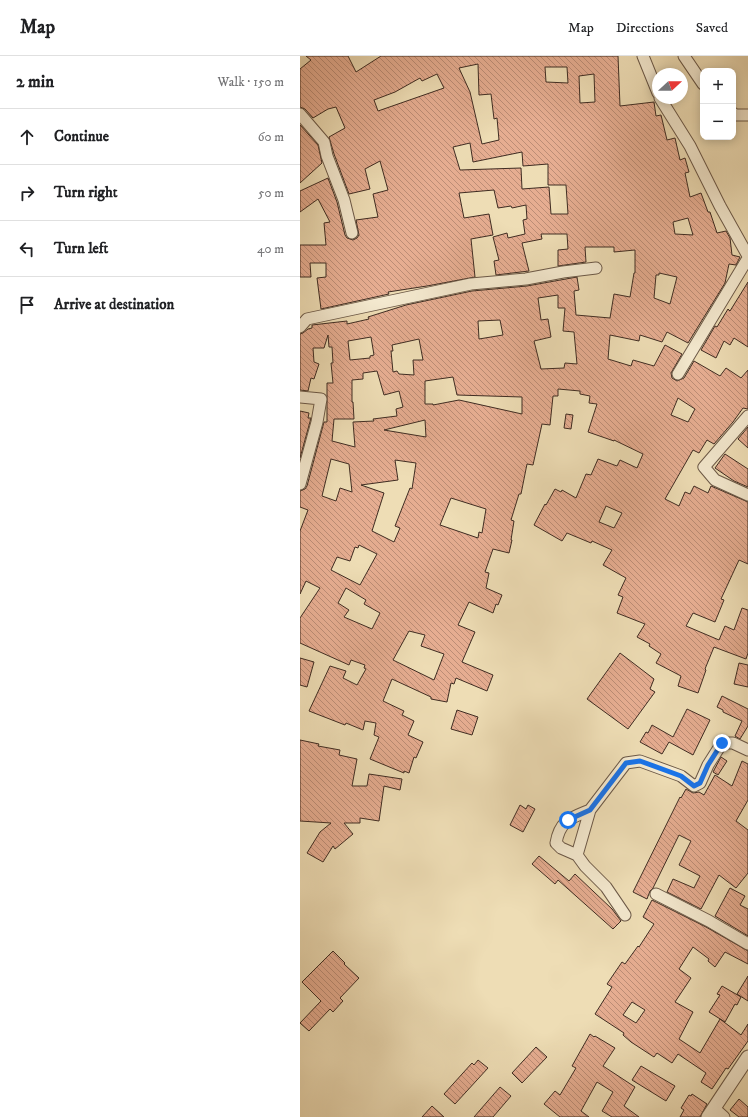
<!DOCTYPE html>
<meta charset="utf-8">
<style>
:root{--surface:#fff;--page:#f6f6f6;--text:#202124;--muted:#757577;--line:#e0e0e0}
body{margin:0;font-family:"IM FELL DW Pica",serif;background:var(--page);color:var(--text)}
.controls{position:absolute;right:12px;top:12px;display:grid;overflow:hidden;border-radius:8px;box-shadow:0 2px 10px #0003}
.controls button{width:36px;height:36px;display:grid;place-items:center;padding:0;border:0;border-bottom:1px solid var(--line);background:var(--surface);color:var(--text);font:20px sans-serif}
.compass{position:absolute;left:352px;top:12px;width:36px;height:36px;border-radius:50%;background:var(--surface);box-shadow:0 2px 10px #0003;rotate:69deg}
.stop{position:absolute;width:12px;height:12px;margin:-9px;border:3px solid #1a73e8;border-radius:50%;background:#fff}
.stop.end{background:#1a73e8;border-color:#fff;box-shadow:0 1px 4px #0008}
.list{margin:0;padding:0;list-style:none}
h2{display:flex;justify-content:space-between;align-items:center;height:52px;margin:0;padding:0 16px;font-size:17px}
h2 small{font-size:13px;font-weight:400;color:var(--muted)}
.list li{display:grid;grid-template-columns:26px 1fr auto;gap:12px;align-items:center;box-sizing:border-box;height:56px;padding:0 16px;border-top:1px solid var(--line)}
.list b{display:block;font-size:15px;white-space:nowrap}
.list em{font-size:13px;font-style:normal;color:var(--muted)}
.icon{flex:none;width:22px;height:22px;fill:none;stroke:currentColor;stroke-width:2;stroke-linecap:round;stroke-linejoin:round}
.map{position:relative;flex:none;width:448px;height:1061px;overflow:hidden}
header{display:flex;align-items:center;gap:24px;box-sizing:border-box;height:56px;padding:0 20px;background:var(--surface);border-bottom:1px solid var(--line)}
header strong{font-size:19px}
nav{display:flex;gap:22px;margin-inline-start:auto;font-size:14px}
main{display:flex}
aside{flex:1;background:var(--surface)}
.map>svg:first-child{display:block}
.building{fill:url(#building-back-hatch);stroke:#3f2c22;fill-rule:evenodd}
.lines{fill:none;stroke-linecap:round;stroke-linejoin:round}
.minor-casing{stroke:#6b5847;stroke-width:13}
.tertiary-casing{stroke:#6b5847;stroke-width:15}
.minor{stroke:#f4e9cf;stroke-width:11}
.tertiary{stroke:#f4e9cf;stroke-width:13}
.route{stroke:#1a73e8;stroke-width:5}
</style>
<header>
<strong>Map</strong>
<nav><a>Map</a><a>Directions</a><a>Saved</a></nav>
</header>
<main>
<aside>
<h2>2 min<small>Walk · 150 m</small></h2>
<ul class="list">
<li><svg class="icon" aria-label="ahead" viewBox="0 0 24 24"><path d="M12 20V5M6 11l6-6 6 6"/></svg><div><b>Continue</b></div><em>60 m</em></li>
<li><svg class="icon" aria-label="right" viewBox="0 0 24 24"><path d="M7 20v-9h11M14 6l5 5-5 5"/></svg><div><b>Turn right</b></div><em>50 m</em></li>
<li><svg class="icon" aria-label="left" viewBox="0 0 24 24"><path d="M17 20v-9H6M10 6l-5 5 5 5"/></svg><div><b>Turn left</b></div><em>40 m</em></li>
<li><svg class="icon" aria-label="arrive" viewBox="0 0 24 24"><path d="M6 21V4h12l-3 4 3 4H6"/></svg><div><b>Arrive at destination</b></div></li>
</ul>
</aside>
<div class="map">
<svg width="448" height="1061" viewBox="0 0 448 1061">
<defs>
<pattern id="building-back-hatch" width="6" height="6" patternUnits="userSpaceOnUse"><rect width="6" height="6" fill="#e6ad91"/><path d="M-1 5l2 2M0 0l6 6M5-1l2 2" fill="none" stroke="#bc8d76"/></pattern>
</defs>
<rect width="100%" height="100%" fill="#eeddb5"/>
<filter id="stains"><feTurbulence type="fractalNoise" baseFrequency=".005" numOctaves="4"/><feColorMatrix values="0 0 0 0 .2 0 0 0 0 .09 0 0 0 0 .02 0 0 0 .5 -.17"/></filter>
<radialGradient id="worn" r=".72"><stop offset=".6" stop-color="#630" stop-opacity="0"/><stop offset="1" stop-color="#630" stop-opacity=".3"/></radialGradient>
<path class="building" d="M6,0H48L56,16L81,0H318L320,50L354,46L356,60L361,59L367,84L375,82L380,104L385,102L389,116L385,117L390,141L401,137L408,156H410L417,177L426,175L430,182L432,199L440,201L436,209L429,208L425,227L388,287L367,276L362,286L340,279L339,285L310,279L308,303L331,310L333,304L354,310L365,289L382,298L371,317L372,322L377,325L384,322L394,305L420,320L426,312L441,322L448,314V353L443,352L433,366L414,388L407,384L399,397L393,394L365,443L379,450L385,436L390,438L394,430L408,437L411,430L448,446V508L439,504L421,543L424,544L415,566L393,557L386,570L419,584L425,570L434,574L442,552L448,554V597L446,603L414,591L405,613L406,614L398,637L378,630L381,620L356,607L361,598L349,590L350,588L337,581L345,568L317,557L323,541L318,539L326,522L303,509L312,494L292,485L291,487L267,477L262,485L234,469L245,448L246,449L255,433L261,436L262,434L276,442L286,418L291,419L298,403L317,410L320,404L337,412L343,398L314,384V385L288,376L297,348L289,347L290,340L280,338V335L258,333V340H253L250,369L242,368L233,409L227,408L221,438H219L211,464L214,465L211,484H212L209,497L193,493L185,516L189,517L186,532L202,539L198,549L196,548L193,557L169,546L158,569L175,576L162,606L193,619L187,635L156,622L154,628L151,627L147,646L131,643V641L92,623L83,645L104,655L102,659L114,665L108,679L123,686L116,702L114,701L109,717L104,715V717L70,703L79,681L74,679L76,667L65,665L63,674L46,667L45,669L9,655L30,610L46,615L43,622L57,629L66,613L64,612L65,609L51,604L49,609L0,587V562L20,532L6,525L0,538V475L8,454L0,451V435L5,433L7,430L24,366H27V327H33L31,307H33L32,291H29L28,279L24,292H13L14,306L19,308L14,323L11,322L8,335L0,334V278L3,277L8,273L12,272V269L47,265V268L69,263L68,261L106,249L172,235L227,230L277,221L279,234L274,235L276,259L310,262L314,238L330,241L334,217H335V194L314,196V191H285L286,206L258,210V194L268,193L267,178H241L242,183L222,187L229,215L196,219L194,205L199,204L193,181L207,177L208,182L225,178L223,164L227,163L226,149L212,152L211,150L198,152L194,134L159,137L164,162L189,158L193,179L171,183L175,221L127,230L88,236L89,238L21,253L17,222L26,221V207H10L11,221H0V189H26L24,167L30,166L18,143L0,156V135L28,122L37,146L45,179L47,182L53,184L57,182L59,179L56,164L78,161L73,138L88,134L80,105L65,113L70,133L49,138L34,98L29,81L45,72L36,51L28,53L13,62L5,53L0,51V13L11,4ZM178,8L179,39L191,38L194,63L197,62L199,84L182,88L170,36L159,12ZM245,11H267L268,27L246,26ZM137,18L144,32L78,55L74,44L95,36L120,22L122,25ZM294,18L295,46L280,47L279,20ZM170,87L173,106L222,96L223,110L248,108V129H266L268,158H251L249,131L222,133L221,112L160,114L153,91ZM388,162L393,179L375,178L373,166ZM359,217L377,221L370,248L354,242L356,219H359ZM258,239V252H265L263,275L274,276L277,308L265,307L264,312L241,313L234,285L251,281L248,263L241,264L238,242ZM200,264L203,279L179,283L178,265ZM71,281L74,299L70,300V302L50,304L48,285ZM119,283L123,304H113L114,319L99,318L97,315L93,316L91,295H93L92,289ZM77,315L84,339L99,335L103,351L96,353L97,360L73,363L74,365L53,366L55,391L32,385L34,363H54L53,346H52V324L63,323V317ZM153,321L157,339L222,341V358L159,344L133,349V348H125V325ZM378,342L395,353L388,366L371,359ZM125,364L126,381L84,374ZM31,403L49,408L52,436L40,432L36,445L22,440ZM95,404L116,407L112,433L110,432L95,470L100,472L94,486L72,475L84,437L61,429L98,424ZM151,442L186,453L182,477L179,476L178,482L140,469ZM306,450L322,457L314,472L299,466ZM59,489L77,498L60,529L31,514L37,501L50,505L55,491L58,492ZM46,532L66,544L64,548L80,557L72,573L44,561L49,554L38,547ZM109,575L125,579L121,590L144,598L134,624L93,604Z
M0,69L18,89L22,107L0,127Z
M448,226V291L434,282L430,289L424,285L416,302L401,294L415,270L417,271L428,253L430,255Z
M0,355L9,357L8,362H11L0,402Z
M266,358L273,359L271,373L264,372Z
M448,371V392L438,383Z
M425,398L448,413V431L434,425L415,412Z
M320,597L354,623L350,633L355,636L328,673L287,643Z
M0,602L14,606L7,631L0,629Z
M439,607L448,609V631L434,628Z
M422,640L448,653V670L440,683L435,680L442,665L423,656V654L417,651Z
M387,653L410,664L393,699L369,686L362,698L340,686L346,676L348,677L352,669L373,681Z
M157,654L178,661L172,679L151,673Z
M0,684L19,688L18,690L40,694L39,699L57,703L52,730H67L69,718L102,723L100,734L84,730L79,765L60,762V767H44L53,778L35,793L33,790L23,806L7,797L20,776L31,767L0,765Z
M421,701L427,705L418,719L413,716Z
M442,705L448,708V744L436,765L448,774V817L436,832L419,819L401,853L367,836L373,823L394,832L400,820L379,809L391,785L379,779L353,832L350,835L347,843L333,836L380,741L381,742L386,733L393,737L399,736L404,739L415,719L432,730Z
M220,749L226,753L228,749L235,753L223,776L210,769Z
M239,800L269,825L275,818L312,853L321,865L313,873L258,824L255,828L232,808Z
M430,832L445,840L440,849L448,853V880L415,860Z
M352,844L406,871L448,895V908L425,896L415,911L408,905L409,903L393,891L379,913L391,922L375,946L393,956L379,983L400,997L420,963L441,979L448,968V985L428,1013L426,1012L412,1033L401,1026L406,1017L378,998L372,1007L357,997L354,1001L331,986L323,979L324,977L295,958L312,931L307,928L322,906L325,908L338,890L339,891L354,868L343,861ZM332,946L345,954L336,967L323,959Z
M33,895L45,907L44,908L59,922L40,942L43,945L33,956L30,953L9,975L0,967L21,945L2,926Z
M448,920V945L437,938Z
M422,930L441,941L437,949L435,948L425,966L409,956L420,939L417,938Z
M290,978L294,981L295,980L315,992L303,1010L335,1031L324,1050L339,1061H312L302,1055L313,1036L297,1026L281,1055L289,1061H260L244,1048L255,1035L260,1039L276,1012L272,1010Z
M236,991L247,1001L222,1027L212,1017Z
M178,1004L188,1012L155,1048L144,1038L172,1007L174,1009Z
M341,1010L375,1030L366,1045L332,1024Z
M200,1031L211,1040L193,1061H174Z
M392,1038L407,1048L400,1061H380L384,1054L381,1052L389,1039L391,1040Z
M439,1043L448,1051V1061H439L430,1054Z
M132,1050L144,1061H122Z"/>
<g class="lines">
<defs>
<path id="minor" d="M343,0L358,37
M384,0L403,28
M360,42L390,90L420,150L448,200
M433,57L435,59H448
M0,58L24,86L27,100L44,144L52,177
M0,271L7,263L171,228L226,223L263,216L296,212
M378,318L448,202
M0,341L21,343L17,366L0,428
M448,360L404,411L415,424L448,439
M277,799L261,792L256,787C260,764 271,762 290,754
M356,838L409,865L448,888
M325,859L306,831L285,810L277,799L290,754L326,707L340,705L381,720L394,730L400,727L408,709L422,687H433L448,694
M414,1052L424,1061"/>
<path id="tertiary" d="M408,1061L448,1001"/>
</defs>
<use href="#minor" class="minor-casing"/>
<use href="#tertiary" class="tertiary-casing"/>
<use href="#minor" class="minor"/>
<use href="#tertiary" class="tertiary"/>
</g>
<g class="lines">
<path class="route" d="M268,764L290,754L326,707L340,705L381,720L394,730L400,727L408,709L422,687"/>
</g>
<rect width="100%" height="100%" filter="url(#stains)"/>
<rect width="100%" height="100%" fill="url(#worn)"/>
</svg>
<div class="controls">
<button>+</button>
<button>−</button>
</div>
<svg class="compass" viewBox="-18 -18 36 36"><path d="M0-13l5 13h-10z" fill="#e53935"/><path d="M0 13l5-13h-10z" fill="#757577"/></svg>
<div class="stop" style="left:268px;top:764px"></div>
<div class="stop end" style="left:422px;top:687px"></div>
</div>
</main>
